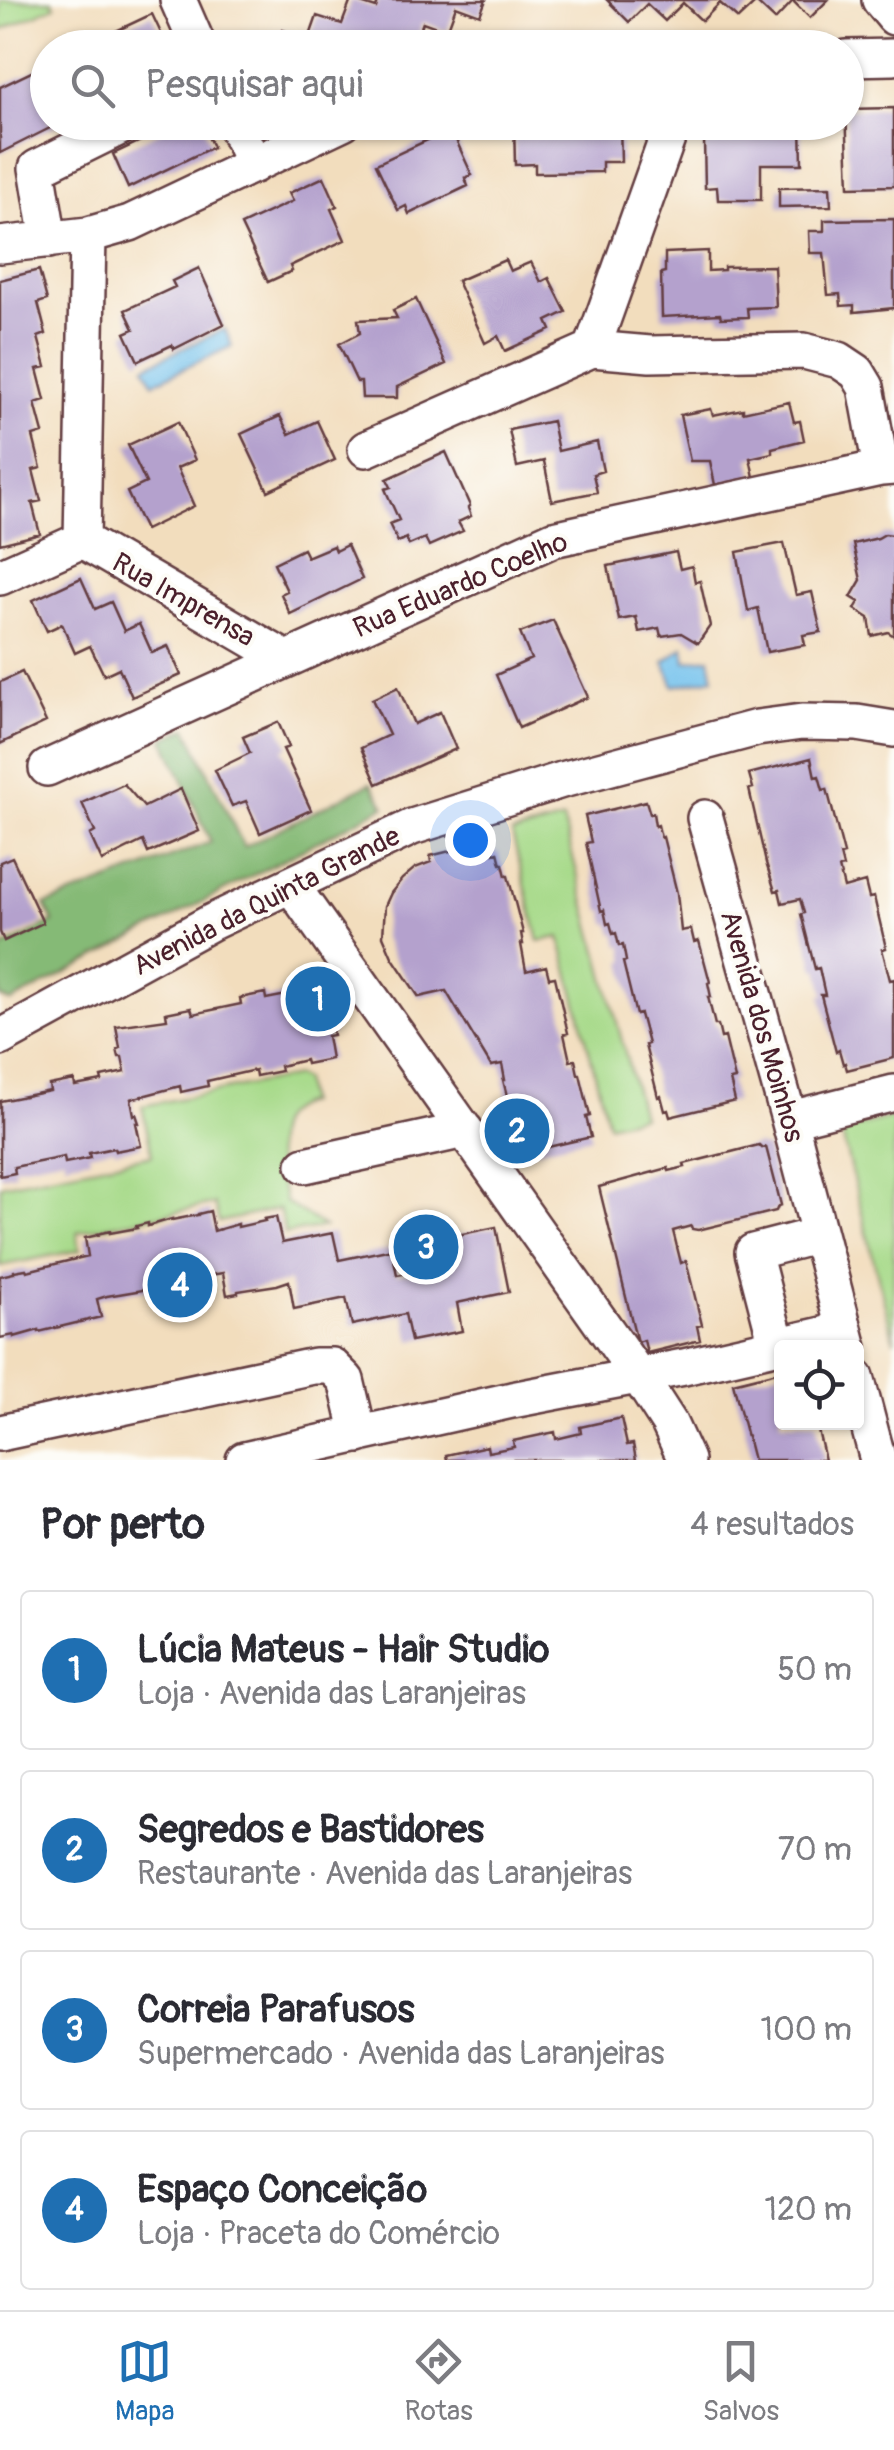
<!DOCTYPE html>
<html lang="pt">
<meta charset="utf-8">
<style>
:root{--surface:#fff;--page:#f2f2f3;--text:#2b2b33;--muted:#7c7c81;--line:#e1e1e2;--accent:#1f6fb2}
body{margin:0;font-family:Pangolin,sans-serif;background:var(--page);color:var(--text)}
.controls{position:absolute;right:30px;bottom:30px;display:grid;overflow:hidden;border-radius:10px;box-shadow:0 2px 8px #0004}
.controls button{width:90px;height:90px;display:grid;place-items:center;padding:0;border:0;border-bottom:2px solid var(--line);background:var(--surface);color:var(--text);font:50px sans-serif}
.you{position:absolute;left:470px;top:840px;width:35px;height:35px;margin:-25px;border:8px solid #fff;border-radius:50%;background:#1a73e8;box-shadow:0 0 0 15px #1a73e833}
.badge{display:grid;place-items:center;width:65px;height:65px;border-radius:50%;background:var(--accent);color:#fff;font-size:32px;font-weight:700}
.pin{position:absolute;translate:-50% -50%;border:5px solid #fff;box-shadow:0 2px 10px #0006}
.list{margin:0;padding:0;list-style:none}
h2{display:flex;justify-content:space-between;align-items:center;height:130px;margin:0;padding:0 40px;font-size:42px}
h2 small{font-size:32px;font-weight:400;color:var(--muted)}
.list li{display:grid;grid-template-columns:65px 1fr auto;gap:30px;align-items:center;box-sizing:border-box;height:160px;margin:0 20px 20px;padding:0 20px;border:2px solid var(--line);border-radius:10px}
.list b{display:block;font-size:38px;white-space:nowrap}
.list p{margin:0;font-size:32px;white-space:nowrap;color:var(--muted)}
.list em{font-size:32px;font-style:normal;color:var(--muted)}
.icon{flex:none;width:55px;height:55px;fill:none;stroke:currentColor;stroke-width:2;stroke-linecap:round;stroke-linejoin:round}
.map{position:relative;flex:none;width:894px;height:1460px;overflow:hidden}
.search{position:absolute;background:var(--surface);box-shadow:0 2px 8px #0004;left:30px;right:30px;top:30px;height:110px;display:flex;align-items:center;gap:25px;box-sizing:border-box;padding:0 35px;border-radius:55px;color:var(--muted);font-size:38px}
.sheet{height:850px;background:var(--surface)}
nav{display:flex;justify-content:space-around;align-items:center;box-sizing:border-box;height:140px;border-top:2px solid var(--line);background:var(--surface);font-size:28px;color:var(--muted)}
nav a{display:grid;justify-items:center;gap:5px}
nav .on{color:var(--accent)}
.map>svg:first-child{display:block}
.green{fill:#a7da8a;stroke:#787c5a;stroke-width:2.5}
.forest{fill:#85ba76;stroke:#686c50;stroke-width:2.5}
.water{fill:#72c1ed;stroke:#5e708c;stroke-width:2.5}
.building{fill:#b4a1cd}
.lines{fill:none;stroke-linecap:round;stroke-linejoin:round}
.minor-casing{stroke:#633c41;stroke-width:40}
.minor{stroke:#fff;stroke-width:35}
.labels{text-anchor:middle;stroke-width:8;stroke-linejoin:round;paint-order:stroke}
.street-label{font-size:28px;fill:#4a1f2b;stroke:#fdfcf7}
</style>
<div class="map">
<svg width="894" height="1460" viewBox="0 0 894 1460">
<rect width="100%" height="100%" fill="#fdfcf7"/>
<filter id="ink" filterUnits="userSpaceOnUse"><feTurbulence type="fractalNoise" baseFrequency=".01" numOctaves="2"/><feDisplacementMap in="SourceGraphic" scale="20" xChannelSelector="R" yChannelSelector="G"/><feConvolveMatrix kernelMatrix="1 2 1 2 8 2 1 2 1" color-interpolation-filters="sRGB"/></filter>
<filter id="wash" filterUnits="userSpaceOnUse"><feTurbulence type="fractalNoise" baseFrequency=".0048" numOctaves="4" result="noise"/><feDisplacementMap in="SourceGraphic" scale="40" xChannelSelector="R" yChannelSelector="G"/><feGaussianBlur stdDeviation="2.25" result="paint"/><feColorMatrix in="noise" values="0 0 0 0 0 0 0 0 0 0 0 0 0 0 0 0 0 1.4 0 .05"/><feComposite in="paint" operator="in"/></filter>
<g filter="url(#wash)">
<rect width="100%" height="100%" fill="#f2ddbd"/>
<path class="green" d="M0,0H52L55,6L0,31Z
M563,820L642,1116L608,1124L560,937L539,941L512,834Z
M296,1076L303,1080L307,1103C258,1113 278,1168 285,1202L324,1227L285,1234L279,1209L219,1222L214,1204L77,1232L80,1250L0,1266V1185L152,1155L142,1106Z
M894,1117V1341L841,1131Z"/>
<path class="forest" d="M187,728L244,847L371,783L385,806L11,1002L0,997V949L53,922L45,905L211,842L164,739Z"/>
<path class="water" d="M225,329L232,346L153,383L145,366Z
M684,647L686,661L710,658L714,678L674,686L664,662Z"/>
<g id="blocks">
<path class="building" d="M351,0L376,8L379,0H486L480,15L456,6L447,31L423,22L414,46L390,37L387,48H278L283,30L309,39L317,16L342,24Z
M607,0H828L810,18L793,1L775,20L756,2L738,19L720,3L702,21L683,3L665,21L647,4L629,22Z
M152,14L168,48H80Z
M48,64V122H62L0,153V87Z
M894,108V186L849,187L846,109Z
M180,122H201L213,147L128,188L113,154Z
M514,122H620L621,162H602V172L535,173V164L515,165Z
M725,122L801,125L802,164H761V200H718L717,187L705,188L704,140H726Z
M451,129L472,175L465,178L468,186L409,214L406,206L398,210L376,164Z
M324,177L337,206L331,209L345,240L290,266L292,271L268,282L241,225L293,201L289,193Z
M830,187L831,206L779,207V188Z
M894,219V308L854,312V305L841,306L840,294L828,295L824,253H810L809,231H824V220Z
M708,251V271L724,270V267L774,266L776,307L747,308L748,317L721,318L720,314L662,317L661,273L665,272V253Z
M505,260L510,271L531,262L541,282L549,278L566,312L547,321L551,330L505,351L498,336L485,343L457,281Z
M199,268L224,324L174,349L172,345L138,361L125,333L134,329L125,310L175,287L172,281Z
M39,270L47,300L38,303L46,334L38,337L46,367L37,369L45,400L35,403L43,433L33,436L41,468L33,470L41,501L32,503L40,534L0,544V280Z
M416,299L446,364L397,387V398H362L361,382H357L339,344L360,333L358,320L397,318L393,310Z
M789,402L794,422L800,421L804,440L772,448V453L750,458L754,477L715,485L710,461H690L680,415L711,409L713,415L743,409V412Z
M280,416L289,434L317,421L335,460L268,491L241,434Z
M552,421L558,451L597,442L603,471L593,474L597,492L552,501L544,461L517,467L509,430Z
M178,422L195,460L177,468L194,506L145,530L127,492L146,483L128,445Z
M446,452L470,506L468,508L471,516L458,522L463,531L429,546L425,538L409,545L406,538L398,542L389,524L399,520L385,489L391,487L387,479Z
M885,534L894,535V636L888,632L872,636L869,618L855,609L859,602L851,597L861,580L853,544L878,538Z
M784,543L796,595L812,592L821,632L803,635L805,645L767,652L758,608L748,611L737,552Z
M347,545L362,579L290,614L281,594L287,591L274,563L303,549L307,557L333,546L335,551Z
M676,552L680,569L692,566L695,582L700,581L710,626L698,643L681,633L661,636L659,628L639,632L636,617L619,620L608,566Z
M81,578L95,609L111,602L124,631L139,624L152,653L168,646L181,675L132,697L119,668L104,675L90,646L75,653L62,624L47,631L33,600Z
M553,620L588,697L519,728L496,675L531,659L520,633Z
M22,672L46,722L0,744V682Z
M398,687L414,724L440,712L456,749L377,784L361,748L389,735L372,699Z
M278,722L289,747L283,749L311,810L260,833L246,801L232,806L215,770L250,753L243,737Z
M811,758L815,777L819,776L823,790L827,789L844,854L840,855L843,867L839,868L844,888L865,882L869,898L874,897L886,948L882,949L890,980L894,979V1058L847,1070L845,1063L843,1064L839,1050L836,1052L821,995H825L819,968L815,969L801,914L804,913L800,899L782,903L779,890L775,891L766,863L749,789L753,788L749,774Z
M124,784L144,807L181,789L199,831L148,853L143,841L102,861L90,835L95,832L82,803Z
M646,801L650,814L653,813L655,826L658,825L661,838L663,837L677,893L681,931L691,929L694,942L699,941L710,982L708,983L711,997H708L715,1025H718L721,1038L725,1037L735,1079L730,1080L735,1101L670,1117L668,1110L665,1111L661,1096L658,1097L645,1045L648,1044L640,1014L636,1015L623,962L626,961L623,945L619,946L616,933L613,934L610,923L607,924L604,910L601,911L586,843L591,842L585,816Z
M491,841L494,853L498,852L501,864H503L506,876H508L523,933H521L523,944H521L526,971L546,966L549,978L555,977L568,1033L564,1034L570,1061L575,1060L578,1074H580L590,1116L586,1117L591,1137L527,1152L526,1146L523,1147L519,1132H516L503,1080H505L502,1064L491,1066L446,991L419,997L392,957L383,936L385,906L391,893L402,879L415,868L431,862L430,856Z
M12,857L43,923L4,941L0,932V862Z
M316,985L320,1002L326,1000L333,1035L327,1036L331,1059L306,1064L305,1060L280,1066L281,1071L256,1076L255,1070L207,1081L208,1086L181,1092L180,1086L131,1099L134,1115L136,1114L139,1123H136L141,1146L115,1151L114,1148L89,1153L90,1158L65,1163L64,1157L14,1167L15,1173L0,1176V1101L50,1091L49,1085L74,1080L75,1086L102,1081L101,1077L125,1072L122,1057H119L117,1049L120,1048L116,1026L167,1019L166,1013L191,1008L193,1014L241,1004L240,998L265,993L266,999L292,994V990Z
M759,1145L762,1148L766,1147L781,1205L778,1206L776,1211L698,1230L692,1229L691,1226L673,1231L681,1263L686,1261L702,1325L697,1326L700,1340L647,1353L644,1340L637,1342L599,1187L668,1168L669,1171L685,1167L684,1164Z
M210,1211L214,1231L238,1224V1227L265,1221L264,1219L276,1217L282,1243L333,1233L339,1260L392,1249L397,1275L449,1265L443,1238L496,1227L509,1292L457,1303L462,1331L411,1341L405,1314L352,1325L346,1298L294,1309L289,1281L277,1285L238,1291V1293L227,1295L223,1273L210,1275V1277L171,1283L172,1285L107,1296L97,1299L101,1317L39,1332V1330L14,1337V1335L0,1338V1276L14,1273V1271L26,1269L27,1271L88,1256L85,1238L98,1235L97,1234L110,1231V1233L137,1228L136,1226L148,1223V1226L172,1219V1220L198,1215V1214Z
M781,1371V1422H816L825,1460H753L733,1383Z
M621,1418L627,1445L633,1444L636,1460H447L446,1455L487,1446L488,1452L514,1447L513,1441L555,1432L556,1439L581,1433L580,1427Z"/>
</g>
</g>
<g filter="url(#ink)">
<use href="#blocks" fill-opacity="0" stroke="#633c41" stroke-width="2.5"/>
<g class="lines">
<defs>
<path id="minor" d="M178,0L199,48
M880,0L894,17
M846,58L894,57
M234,122L254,165
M49,240L37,168L130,122
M0,245L88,235L130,223L343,122
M592,349L673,122
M366,449L592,349L650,354L804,351L839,360L857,372L866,387L881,468
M82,540L88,235
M82,540L286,659
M0,577L82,540
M47,768L553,539L881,468L894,467
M705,818L789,1119L849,1348
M291,885L638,1375L669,1423L686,1460
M0,1038L212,922L412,827L562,780L757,728L802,722L857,723L894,729
M799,1117L894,1093
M305,1165L465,1130
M777,1345L753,1252L819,1235
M856,1377L878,1460
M0,1433L314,1366H332L346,1380L359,1435
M244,1460L512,1400L684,1367L844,1330"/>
</defs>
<use href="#minor" class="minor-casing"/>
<use href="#minor" class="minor"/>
</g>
</g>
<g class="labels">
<g class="street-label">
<text transform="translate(460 584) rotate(-23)" y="10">Rua Eduardo Coelho</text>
<text transform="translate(184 599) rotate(30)" y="10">Rua Imprensa</text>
<text transform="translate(266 900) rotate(-27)" y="10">Avenida da Quinta Grande</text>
<text transform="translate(763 1026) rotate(74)" y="10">Avenida dos Moinhos</text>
</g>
</g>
</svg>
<div class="controls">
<button><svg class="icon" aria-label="locate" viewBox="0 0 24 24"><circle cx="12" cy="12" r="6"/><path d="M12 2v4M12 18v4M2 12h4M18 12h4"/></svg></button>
</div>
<div class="you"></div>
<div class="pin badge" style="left:318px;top:999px">1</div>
<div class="pin badge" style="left:517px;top:1131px">2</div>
<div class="pin badge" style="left:426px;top:1247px">3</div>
<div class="pin badge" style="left:180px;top:1285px">4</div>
<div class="search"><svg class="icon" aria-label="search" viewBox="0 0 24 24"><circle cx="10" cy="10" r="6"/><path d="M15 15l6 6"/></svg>Pesquisar aqui</div>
</div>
<section class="sheet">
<h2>Por perto<small>4 resultados</small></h2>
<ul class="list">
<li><span class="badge">1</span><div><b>Lúcia Mateus - Hair Studio</b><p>Loja · Avenida das Laranjeiras</p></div><em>50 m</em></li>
<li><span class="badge">2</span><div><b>Segredos e Bastidores</b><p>Restaurante · Avenida das Laranjeiras</p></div><em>70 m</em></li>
<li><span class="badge">3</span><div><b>Correia Parafusos</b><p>Supermercado · Avenida das Laranjeiras</p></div><em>100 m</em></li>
<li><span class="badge">4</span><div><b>Espaço Conceição</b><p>Loja · Praceta do Comércio</p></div><em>120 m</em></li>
</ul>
</section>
<nav>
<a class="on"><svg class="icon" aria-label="map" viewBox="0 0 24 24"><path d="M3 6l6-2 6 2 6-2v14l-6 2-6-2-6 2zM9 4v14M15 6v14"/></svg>Mapa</a>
<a><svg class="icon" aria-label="directions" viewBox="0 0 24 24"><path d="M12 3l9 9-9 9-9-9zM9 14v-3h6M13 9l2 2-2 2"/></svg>Rotas</a>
<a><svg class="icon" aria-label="saved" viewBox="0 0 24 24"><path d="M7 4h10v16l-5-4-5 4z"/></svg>Salvos</a>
</nav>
